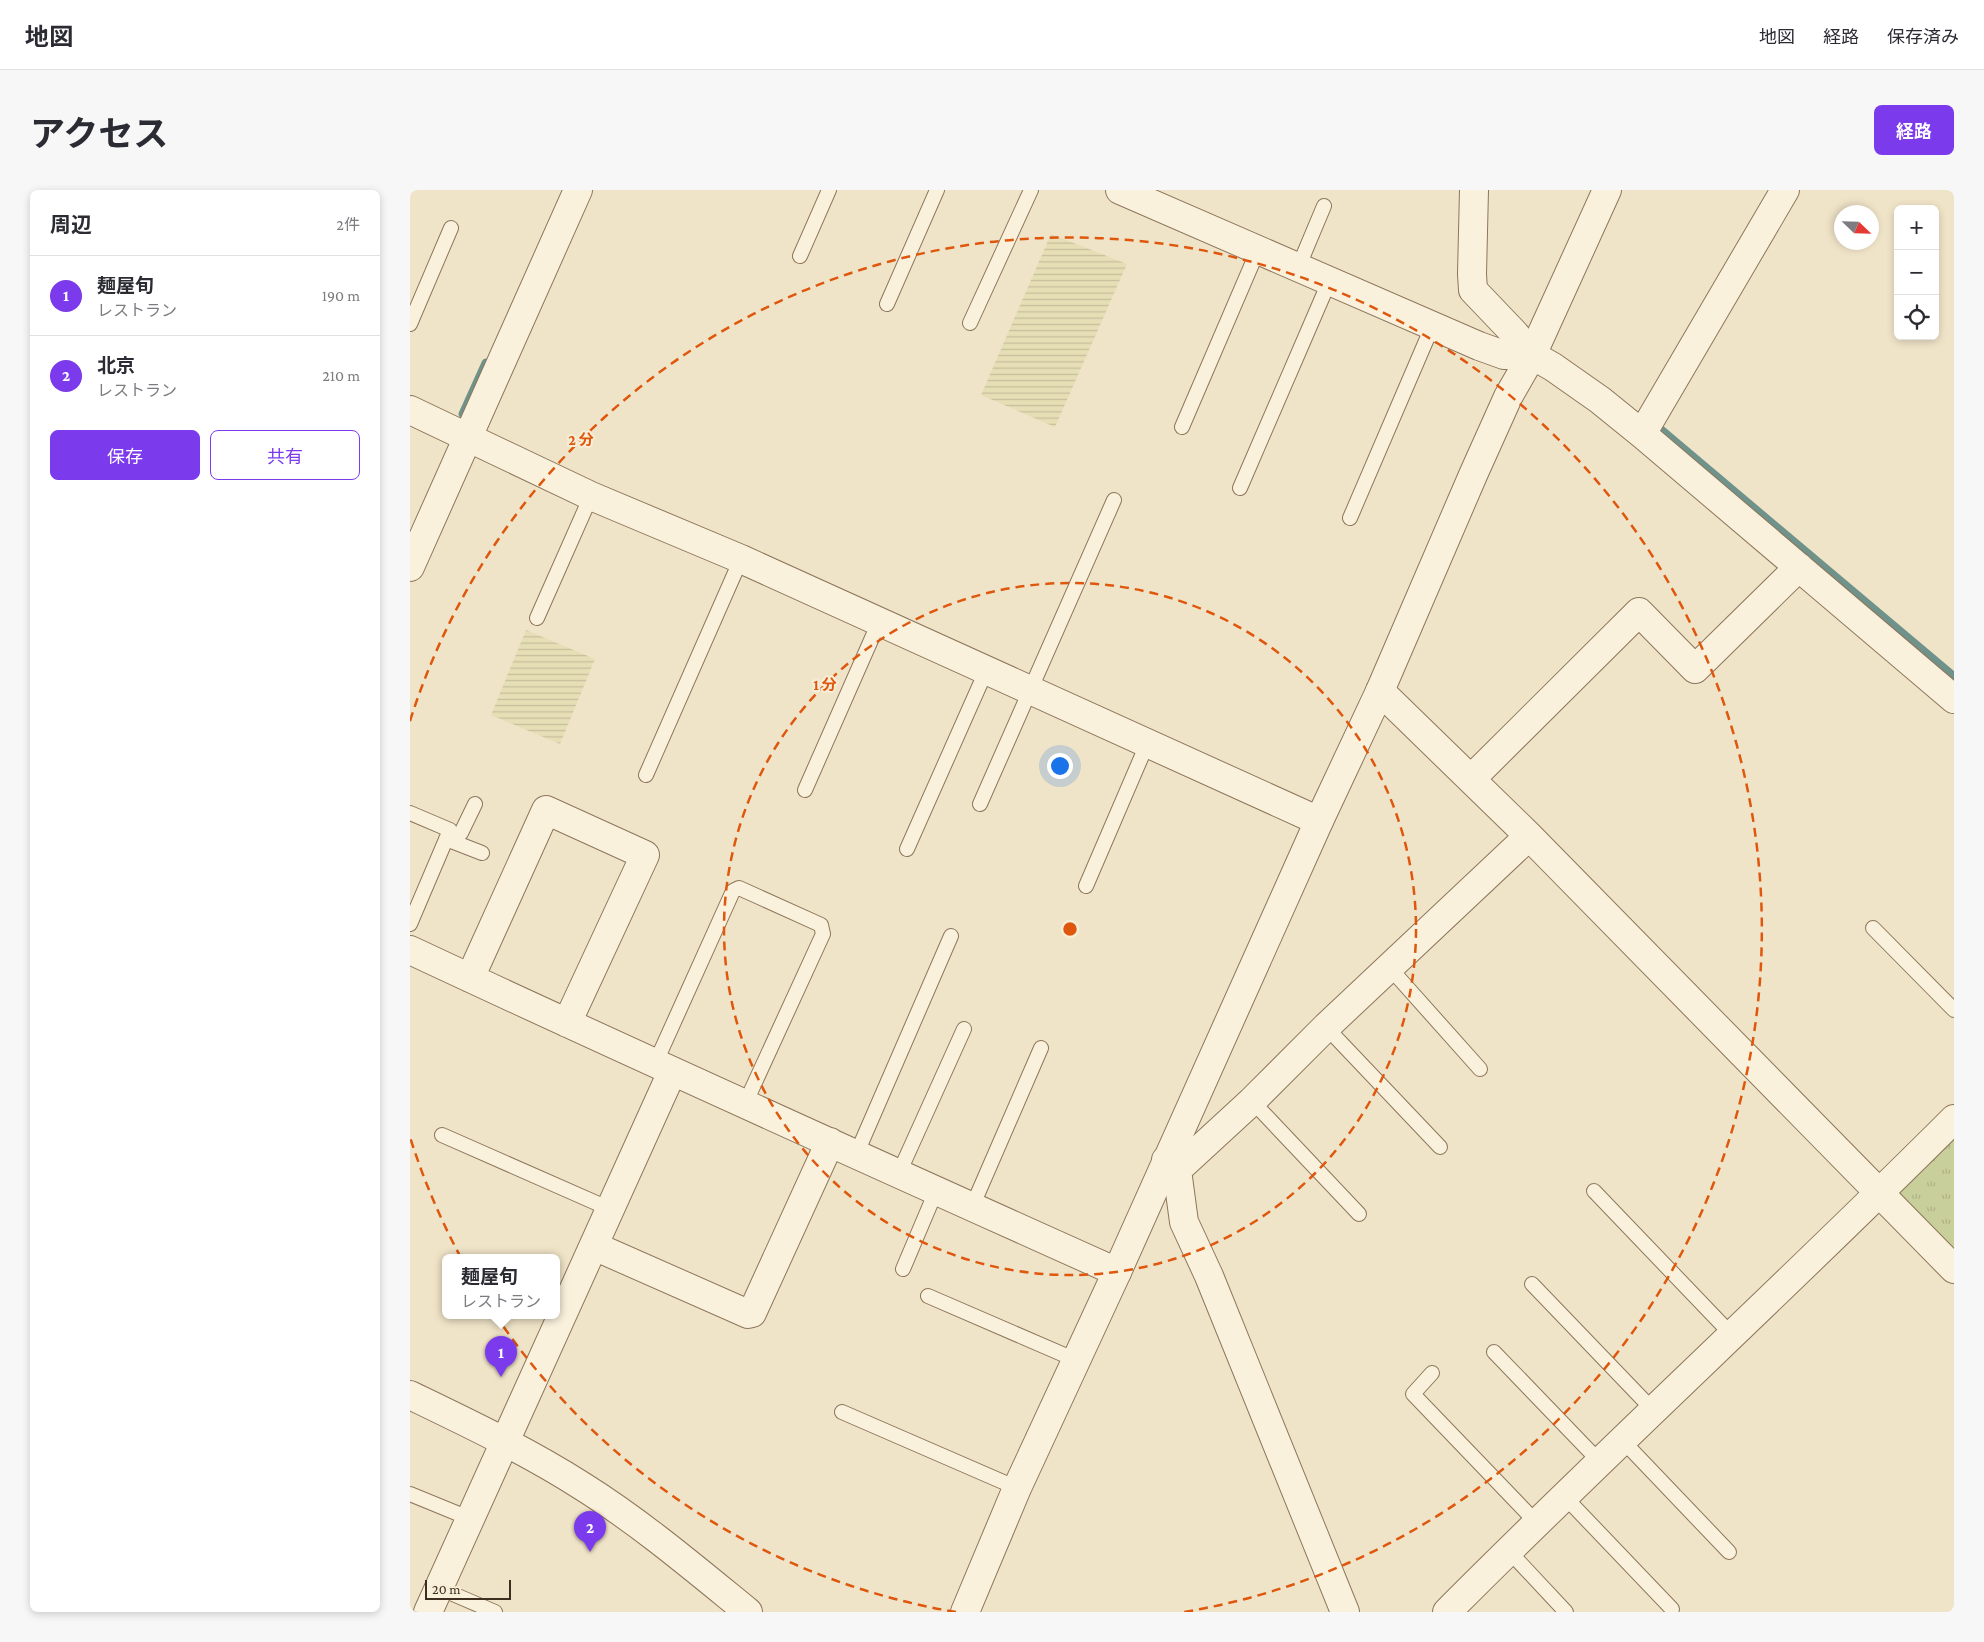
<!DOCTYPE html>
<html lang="ja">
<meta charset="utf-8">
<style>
:root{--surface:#fff;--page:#f7f7f7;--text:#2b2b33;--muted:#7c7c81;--line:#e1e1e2;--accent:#7c3aed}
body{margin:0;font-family:"Crimson Pro","Noto Sans JP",serif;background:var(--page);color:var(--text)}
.controls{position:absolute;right:15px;top:15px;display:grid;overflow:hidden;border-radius:8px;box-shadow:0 2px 8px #0003}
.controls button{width:45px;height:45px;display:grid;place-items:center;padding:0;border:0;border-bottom:1px solid var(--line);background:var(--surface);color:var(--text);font:25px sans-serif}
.compass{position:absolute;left:1424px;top:15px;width:45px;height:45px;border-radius:50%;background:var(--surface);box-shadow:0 2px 8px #0003;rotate:113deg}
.scale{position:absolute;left:15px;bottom:12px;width:86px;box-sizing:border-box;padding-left:5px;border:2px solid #3d2e20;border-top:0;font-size:14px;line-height:18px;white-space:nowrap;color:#3d2e20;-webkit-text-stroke:4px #f7eed8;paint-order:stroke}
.you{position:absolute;left:649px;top:575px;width:18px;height:18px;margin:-12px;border:4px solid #fff;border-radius:50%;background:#1a73e8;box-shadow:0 0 0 8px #1a73e833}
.badge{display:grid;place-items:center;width:32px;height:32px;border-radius:50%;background:var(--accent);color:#fff;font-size:16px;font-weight:700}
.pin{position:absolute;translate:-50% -41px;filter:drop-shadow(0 1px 2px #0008)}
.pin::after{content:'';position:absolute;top:26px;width:18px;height:15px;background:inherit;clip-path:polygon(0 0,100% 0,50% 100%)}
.popup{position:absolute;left:32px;top:1064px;width:118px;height:65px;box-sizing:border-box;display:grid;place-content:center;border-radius:8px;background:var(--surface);filter:drop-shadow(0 1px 4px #0005);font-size:16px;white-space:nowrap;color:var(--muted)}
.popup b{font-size:19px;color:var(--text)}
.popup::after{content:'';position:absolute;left:50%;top:100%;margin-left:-10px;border:10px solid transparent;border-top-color:var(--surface)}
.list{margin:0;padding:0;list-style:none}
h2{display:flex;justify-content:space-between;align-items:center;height:65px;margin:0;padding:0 20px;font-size:21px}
h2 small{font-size:16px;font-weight:400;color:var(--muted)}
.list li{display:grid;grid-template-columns:32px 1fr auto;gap:15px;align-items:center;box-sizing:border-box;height:80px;padding:0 20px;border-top:1px solid var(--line)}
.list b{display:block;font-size:19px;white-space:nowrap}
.list p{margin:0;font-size:16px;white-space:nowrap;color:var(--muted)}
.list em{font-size:16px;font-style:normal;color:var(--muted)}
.actions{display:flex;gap:10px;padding:15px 20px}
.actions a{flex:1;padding:11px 0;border:1px solid var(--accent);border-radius:8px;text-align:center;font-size:18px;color:var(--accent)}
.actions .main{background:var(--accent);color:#fff}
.icon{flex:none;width:28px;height:28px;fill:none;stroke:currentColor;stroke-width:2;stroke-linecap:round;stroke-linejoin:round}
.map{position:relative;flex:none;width:1544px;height:1422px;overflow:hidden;border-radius:8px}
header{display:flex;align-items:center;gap:30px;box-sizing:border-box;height:70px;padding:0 25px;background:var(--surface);border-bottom:1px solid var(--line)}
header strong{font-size:24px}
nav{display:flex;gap:28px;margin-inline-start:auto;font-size:18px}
.intro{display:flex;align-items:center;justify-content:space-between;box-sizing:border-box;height:120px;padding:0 30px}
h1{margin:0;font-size:35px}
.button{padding:12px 22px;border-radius:8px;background:var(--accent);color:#fff;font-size:18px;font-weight:700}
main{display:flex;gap:30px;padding:0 30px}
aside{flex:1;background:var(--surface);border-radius:8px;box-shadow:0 2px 8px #0003}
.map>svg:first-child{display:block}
.farmland{fill:url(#farmland-rules)}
.grass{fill:url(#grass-tufts)}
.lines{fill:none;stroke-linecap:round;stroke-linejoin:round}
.stream{stroke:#6f938a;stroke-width:9}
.service-casing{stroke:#8d765c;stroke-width:16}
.minor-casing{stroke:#8d765c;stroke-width:30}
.tertiary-casing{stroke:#8d765c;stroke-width:30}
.service{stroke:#faf1dc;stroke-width:14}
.minor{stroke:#faf1dc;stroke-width:28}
.tertiary{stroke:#faf1dc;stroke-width:28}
.ring{fill:none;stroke:#df570d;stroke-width:2.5;stroke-dasharray:9 6}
.centre{fill:#df570d;stroke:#f7eed8;stroke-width:2.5}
.ring-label{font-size:15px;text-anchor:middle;font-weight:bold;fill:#df570d;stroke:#f7eed8;stroke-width:4;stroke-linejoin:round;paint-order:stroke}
</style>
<header>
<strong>地図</strong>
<nav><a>地図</a><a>経路</a><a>保存済み</a></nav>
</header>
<div class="intro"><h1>アクセス</h1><a class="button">経路</a></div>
<main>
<aside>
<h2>周辺<small>2件</small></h2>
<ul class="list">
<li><span class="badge">1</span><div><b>麺屋旬</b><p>レストラン</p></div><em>190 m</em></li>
<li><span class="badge">2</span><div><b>北京</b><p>レストラン</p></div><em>210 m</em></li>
</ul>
<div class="actions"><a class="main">保存</a><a>共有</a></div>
</aside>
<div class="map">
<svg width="1544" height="1422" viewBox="0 0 1544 1422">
<defs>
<pattern id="farmland-rules" width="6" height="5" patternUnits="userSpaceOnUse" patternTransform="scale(1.25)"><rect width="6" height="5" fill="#e6deb5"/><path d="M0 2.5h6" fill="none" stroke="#c6bf9b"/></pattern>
<pattern id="grass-tufts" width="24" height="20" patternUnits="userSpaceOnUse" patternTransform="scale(1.25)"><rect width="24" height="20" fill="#c9cf9b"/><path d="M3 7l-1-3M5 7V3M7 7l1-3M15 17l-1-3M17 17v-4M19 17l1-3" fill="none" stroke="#aeb285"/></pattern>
</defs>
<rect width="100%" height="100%" fill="#f0e4c8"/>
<path class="farmland" d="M641,44L717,74L645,237L571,205Z
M116,440L185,469L150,554L81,525Z"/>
<path class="grass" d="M1544,945V1064L1484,1003Z"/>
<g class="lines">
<path class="stream" d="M53,224L76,173
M1251,240L1544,487"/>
<defs>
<path id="service" d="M390,66L419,0
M888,78L914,16
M477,114L527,0
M560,133L621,0
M0,134L41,38
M772,237L848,60
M830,298L919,92
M940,328L1022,137
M127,428L181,306
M236,585L331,369
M395,600L469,432
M570,614L704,310
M0,623L40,640L0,734
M36,649L72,663
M41,651L51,643L65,614
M497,659L576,481
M676,696L737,554
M1463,738L1544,820
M979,777L1070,879
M916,837L1030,957
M245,874L323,701L329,698L411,735L413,744L335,914
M842,911L949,1024
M32,945L200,1019
M446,965L541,746
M489,983L554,839
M1184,1001L1322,1145
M562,1017L631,858
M493,1079L526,1001
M1122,1094L1244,1221
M518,1106L666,1170
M1084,1162L1190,1272
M1022,1183L1003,1204L1126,1332
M432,1222L607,1298
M1213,1251L1319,1362
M0,1304L61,1329
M1154,1306L1262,1419
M1098,1360L1156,1422
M29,1398L85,1422"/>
<path id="minor" d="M710,0L1069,156L1094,165H1122L1143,177L1190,210L1232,244L1544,509
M1064,0L1062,84L1063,100L1105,144L1122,165
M0,220L181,306L331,369L909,631
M1232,244L1375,0
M0,377L168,0
M970,501L1119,646L1544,1079
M1061,589L1229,422L1285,479L1389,377
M0,760C235,870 471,976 707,1082
M60,788L136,620L235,665L157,833
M756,970L767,980L774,1032L799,1086L935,1422
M767,980L842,911L916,837L1119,646
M184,1056L338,1124L342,1123L420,952
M18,1422L262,882
M1037,1422C1203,1255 1377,1096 1544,929"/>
<path id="tertiary" d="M0,1205C58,1233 117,1261 172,1296C231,1333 284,1378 338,1422
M555,1422L607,1298L707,1082L909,631L970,501L1063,285L1098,207L1122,165L1197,0"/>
</defs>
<use href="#service" class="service-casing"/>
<use href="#minor" class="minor-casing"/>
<use href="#tertiary" class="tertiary-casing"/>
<use href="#service" class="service"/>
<use href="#minor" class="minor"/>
<use href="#tertiary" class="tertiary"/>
</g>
<g class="ring">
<circle cx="660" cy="739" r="346"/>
<path d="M546 1422A692 692 0 0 1 0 947M0 531A692 692 0 1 1 774 1422"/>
</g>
<circle cx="660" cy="739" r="8" class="centre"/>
<g class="ring-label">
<text x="171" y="255">2 分</text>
<text x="415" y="500">1 分</text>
</g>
</svg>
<div class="controls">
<button>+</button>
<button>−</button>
<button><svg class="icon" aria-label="locate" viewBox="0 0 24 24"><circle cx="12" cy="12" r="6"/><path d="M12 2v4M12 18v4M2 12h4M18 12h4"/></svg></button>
</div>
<svg class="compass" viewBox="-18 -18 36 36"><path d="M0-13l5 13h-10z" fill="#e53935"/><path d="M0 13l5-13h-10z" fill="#7c7c81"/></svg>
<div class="scale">20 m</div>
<div class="you"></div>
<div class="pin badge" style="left:91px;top:1187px">1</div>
<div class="popup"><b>麺屋旬</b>レストラン</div>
<div class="pin badge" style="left:180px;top:1362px">2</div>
</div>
</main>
